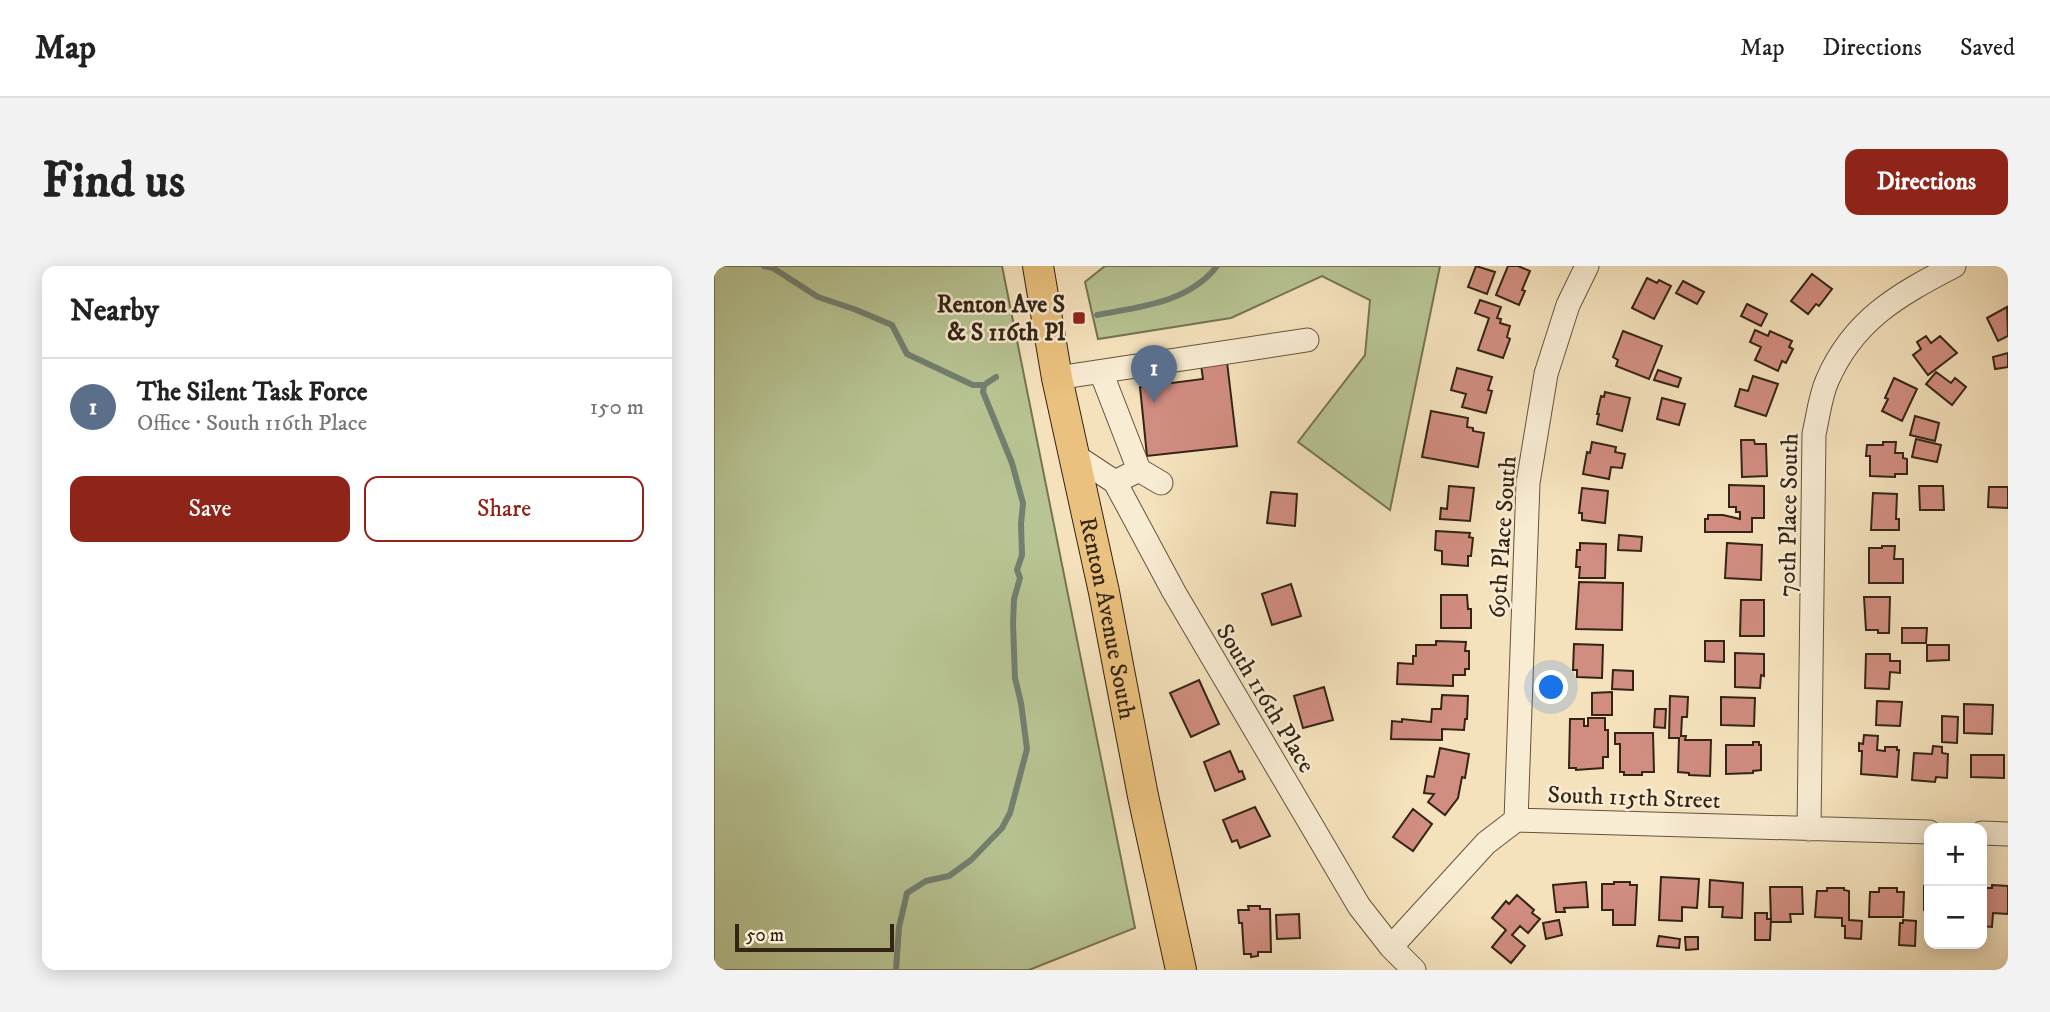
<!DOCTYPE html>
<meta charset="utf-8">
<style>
:root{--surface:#fff;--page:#f2f2f2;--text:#222;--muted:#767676;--line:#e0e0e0;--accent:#8f2418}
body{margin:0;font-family:"IM FELL DW Pica",serif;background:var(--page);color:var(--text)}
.controls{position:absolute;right:21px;bottom:21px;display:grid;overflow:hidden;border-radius:14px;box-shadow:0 4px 18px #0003}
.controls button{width:63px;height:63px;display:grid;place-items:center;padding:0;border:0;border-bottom:2px solid var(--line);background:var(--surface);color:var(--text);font:35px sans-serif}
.scale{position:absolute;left:21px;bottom:18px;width:159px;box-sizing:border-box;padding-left:7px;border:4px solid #332415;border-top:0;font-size:19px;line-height:24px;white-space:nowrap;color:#332415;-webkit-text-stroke:5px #f8ecd3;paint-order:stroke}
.you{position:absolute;left:838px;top:422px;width:24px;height:24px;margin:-18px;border:5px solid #fff;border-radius:50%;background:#1a73e8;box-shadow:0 0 0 10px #1a73e833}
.badge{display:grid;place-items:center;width:46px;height:46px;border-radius:50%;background:var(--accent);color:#fff;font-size:23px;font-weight:700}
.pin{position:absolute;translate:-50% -58px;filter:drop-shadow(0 2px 4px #0008)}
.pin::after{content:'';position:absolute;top:37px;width:24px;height:21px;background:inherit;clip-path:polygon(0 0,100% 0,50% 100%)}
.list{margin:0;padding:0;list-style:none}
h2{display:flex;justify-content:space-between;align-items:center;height:91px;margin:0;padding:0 28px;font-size:30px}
h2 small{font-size:23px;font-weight:400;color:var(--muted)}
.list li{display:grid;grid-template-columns:46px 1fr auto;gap:21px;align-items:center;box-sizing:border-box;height:98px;padding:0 28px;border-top:2px solid var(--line)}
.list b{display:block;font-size:26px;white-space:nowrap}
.list p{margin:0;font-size:23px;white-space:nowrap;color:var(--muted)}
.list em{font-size:23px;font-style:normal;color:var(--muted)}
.actions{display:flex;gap:14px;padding:21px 28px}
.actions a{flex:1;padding:16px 0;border:2px solid var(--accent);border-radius:14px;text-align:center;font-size:24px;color:var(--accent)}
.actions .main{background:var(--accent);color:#fff}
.map{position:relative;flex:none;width:1294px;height:704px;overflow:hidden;border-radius:14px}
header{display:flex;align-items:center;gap:42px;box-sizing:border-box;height:98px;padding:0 35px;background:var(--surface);border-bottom:2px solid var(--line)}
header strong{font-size:33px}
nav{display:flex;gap:38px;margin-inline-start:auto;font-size:24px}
.intro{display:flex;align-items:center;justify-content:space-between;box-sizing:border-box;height:168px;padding:0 42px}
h1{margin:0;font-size:49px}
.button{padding:18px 32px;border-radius:14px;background:var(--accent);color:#fff;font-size:24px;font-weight:700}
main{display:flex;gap:42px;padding:0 42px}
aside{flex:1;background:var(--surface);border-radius:14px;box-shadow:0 4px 18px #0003}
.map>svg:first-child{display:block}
.green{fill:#b8c493;stroke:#767454;stroke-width:2}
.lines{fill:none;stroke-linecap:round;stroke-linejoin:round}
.stream{stroke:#728071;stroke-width:6}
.building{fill:#d18d80;stroke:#332415;stroke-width:2}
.minor-casing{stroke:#64543f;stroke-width:25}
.major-casing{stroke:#332415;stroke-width:32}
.minor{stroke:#f8ecd3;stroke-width:23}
.major{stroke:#eac17e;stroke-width:30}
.poi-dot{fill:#8f2418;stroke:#f8ecd3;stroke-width:2.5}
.labels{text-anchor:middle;stroke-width:5;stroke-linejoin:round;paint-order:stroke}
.poi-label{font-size:24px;font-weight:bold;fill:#332415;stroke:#f8ecd3;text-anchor:end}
.street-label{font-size:24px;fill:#332415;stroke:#f8ecd3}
</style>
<header>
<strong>Map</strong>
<nav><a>Map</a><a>Directions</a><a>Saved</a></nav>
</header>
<div class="intro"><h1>Find us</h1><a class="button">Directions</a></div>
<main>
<aside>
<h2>Nearby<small></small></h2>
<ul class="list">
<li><span class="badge" style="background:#5c6f8a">1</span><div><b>The Silent Task Force</b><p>Office · South 116th Place</p></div><em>150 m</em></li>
</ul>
<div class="actions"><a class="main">Save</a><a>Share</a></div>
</aside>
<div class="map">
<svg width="1294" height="704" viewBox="0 0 1294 704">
<rect width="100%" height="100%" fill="#f5e2bc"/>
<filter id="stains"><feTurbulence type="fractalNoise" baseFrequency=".00286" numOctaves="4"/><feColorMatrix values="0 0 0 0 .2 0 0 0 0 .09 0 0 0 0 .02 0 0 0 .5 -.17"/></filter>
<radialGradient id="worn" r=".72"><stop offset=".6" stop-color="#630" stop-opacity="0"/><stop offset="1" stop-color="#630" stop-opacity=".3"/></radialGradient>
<path class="green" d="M0,0H288L421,662L315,704H0Z
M391,0H726L676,244L584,176L651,89L656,34L608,10L517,52L384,73L371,16Z"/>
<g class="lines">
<path class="stream" d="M50,0L59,2L104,31L140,43L178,59L193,88L259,119H270L282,111
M383,49C424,41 475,37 503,0
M182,704L185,661L193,627L212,615L235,610L257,594L288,562L296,547L313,483L307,437L301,412L299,358L300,333L306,312L303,304L308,289L307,258L309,237L298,197L269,126L270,119"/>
</g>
<path class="building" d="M762,0L781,6L773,28L754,21Z
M794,0H804L816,5L808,24L811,25L805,39L782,29Z
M1098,8L1118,23L1105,40L1102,38L1094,48L1077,35Z
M933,12L943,17L945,14L957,20L940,53L918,42Z
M969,15L990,26L983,38L962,27Z
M766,34L787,41L783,52L787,53L786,57L796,60L793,71L796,73L789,92L764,84L775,52L761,47Z
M1033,38L1053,48L1047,60L1027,50Z
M1293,41L1294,70L1284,75L1273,52Z
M1041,64L1054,70L1056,65L1078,75L1075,81L1079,83L1072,97L1068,95L1064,105L1041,94L1047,81L1036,76Z
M909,65L948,80L935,113L902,100L904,94L899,91Z
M1212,70L1217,77L1226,70L1243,87L1214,109L1199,89L1207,83L1203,76Z
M1294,87V101L1281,103L1279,91Z
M513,96L523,180L433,190L426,121L489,113L487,99Z
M743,102L778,111L774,124L778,125L772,147L748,141L752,128L737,124Z
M944,104L967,112L964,121L940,114Z
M1222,106L1237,117L1241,112L1252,121L1238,139L1212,118Z
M1039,110L1064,118L1052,150L1021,140L1026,123L1034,125Z
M1180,112L1203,123L1188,155L1168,145L1174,133L1171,132Z
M891,126L916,132L908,165L883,158L885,148H883L887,130L890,131Z
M948,132L971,138L965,159L943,153Z
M717,145L754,152L753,161L759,162V165L770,167L764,201L708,191Z
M1201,150L1225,157L1221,175L1196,169Z
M1202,173L1227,179L1223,196L1198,191Z
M1027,174H1040L1041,178H1052L1053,210L1028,211Z
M878,176L902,181L901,186L911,188L908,202L897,201L895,213L869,208L873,186L876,187Z
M1169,176H1182L1181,187H1189V192L1193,193V208H1181V211L1156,210V190H1152L1153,179H1169Z
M1015,219L1050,220V252H1038V266H991V253H994V249H1009L1026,253V246H1022V241H1015Z
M735,220L760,222L756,255L726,253L727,242L733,243Z
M1205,220H1229L1230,244H1206Z
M1275,221H1294V242L1274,241Z
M868,222L894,225L891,257L868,254V247H865Z
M557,226L583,228L581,260L553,257Z
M1159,227L1183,228L1182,253H1185V264H1157Z
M722,265L756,267L755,271L759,272L757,290H754V300L728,298V285L721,284Z
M905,269L928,271L927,285L904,284Z
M866,277L892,278L891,312H865L866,301H862L863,284H866Z
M1013,277L1048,279L1047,314L1011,312Z
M1168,280H1181L1180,293H1189V317H1155V282H1168Z
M865,316L909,317L908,364L862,363Z
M577,318L587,350L558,359L548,328Z
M727,329H753L754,343H757V362H727Z
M1150,331H1176L1175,367H1164V364H1152Z
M1027,334H1050V370H1026Z
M1188,362H1213L1212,377H1188Z
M722,375L752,376L751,385H755V403H751V409H739V420L683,418L684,397L699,398V390H702V379H722Z
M991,375H1010V396L991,395Z
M860,378L889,379L888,412L863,411V404H859Z
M1213,379H1235V394L1213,395Z
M1021,387L1050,388V410L1047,409L1046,422L1021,421Z
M1152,388H1176V395H1186V407L1176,406L1175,423L1151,422Z
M899,404L919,405V424L898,423Z
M485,414L505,458L477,471L456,427Z
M610,421L619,454L589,462L580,430Z
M898,426V449H878V427Z
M728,429L754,430L753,453H751L750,464L728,463V474L677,473L678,455L688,456V453L717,456L718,443H727Z
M956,430L974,431L973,451H968L967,470H972L971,474H997L996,510L975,509V507L964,506L965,472H955Z
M1007,431L1041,432L1040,460L1007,459Z
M1163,435L1188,436L1186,460L1162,459Z
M1250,438L1279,439L1278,468L1250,467Z
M941,443H952L951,462L940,461Z
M1228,450L1244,451L1243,477L1228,476Z
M874,452H891V464H894V491H889V502L862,504V502H855L856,453H870V460H874Z
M901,467H939L940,506H928V509H910V506H906V478H901Z
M1150,469L1164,470L1163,484L1171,485V481H1183V484H1185L1183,511L1147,508L1148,485H1145V477L1149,478Z
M1039,476H1045V479H1047V504L1039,505V507L1012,508V479H1039Z
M1219,480L1228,481V487L1234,488L1233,512L1222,511L1221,516L1198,514L1200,487L1218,488Z
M726,482L755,488L751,512L748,511L744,532L731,549L714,536L720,528L710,527L713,510L720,511Z
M516,485L525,506L528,505L531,513L501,525L490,496Z
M1257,489H1290V512L1257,511Z
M541,541L556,570L526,582L523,574L518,576L509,554Z
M699,543L718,558L699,585L679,571Z
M947,611L985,613L983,642L968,641V655L945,654Z
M996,614L1029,617L1028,652L1008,651L1009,641H995Z
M872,616L874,641L850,642L851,646H842L839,619Z
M900,616H916V619H923L921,659H899V644H888V618H900Z
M1278,619L1294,620V648L1279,647L1278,661L1268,660V634H1270L1271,622H1278Z
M1210,620H1215V644H1210Z
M1056,621H1088L1089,648H1076L1077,656H1057Z
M1113,622H1130V624L1135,625V654L1148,655L1147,673L1131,672V660H1128V652L1101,651L1103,625H1113Z
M1165,622H1183V626H1190L1189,651H1155L1156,626H1165Z
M803,629L820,644L818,647L826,653L814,667L806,660L798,669L811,680L797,697L778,681L792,664L778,652L792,635L795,638Z
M534,640H546V643H556L557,686H544V690L537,691V688H530L528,657H525L524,644H535Z
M1041,647H1053V653H1057L1056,674H1041Z
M585,648L586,672L563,673L562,649Z
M845,654L848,669L832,673L829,657Z
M1189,654L1202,655L1201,680L1185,679L1186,657H1189Z
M945,670L966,673L965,682L943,680Z
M971,671H984V683L972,684Z"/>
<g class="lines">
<defs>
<path id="minor" d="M387,106L425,204L401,216
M343,112L593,74
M360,189L401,216L460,326L645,640L677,681L700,704
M425,204L447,217
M802,554L814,217L832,108L854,39L873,0
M1095,563L1100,168C1104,151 1106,131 1113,115C1139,54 1184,29 1240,0
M1268,567L1294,568
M677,681L772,577L802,554L1215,566"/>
<g id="major">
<path id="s1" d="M324,0L343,112L390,326L429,530L467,704"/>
</g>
</defs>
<use href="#minor" class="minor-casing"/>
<use href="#major" class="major-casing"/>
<use href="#minor" class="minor"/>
<use href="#major" class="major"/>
</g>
<rect class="poi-dot" x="358" y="45" width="14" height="14" rx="3.5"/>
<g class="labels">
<g class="poi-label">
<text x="351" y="46">Renton Ave S<tspan x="351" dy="28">&amp; S 116th Pl</tspan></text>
</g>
<g class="street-label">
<text transform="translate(1074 249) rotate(-89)" y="8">70th Place South</text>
<text transform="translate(788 271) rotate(-86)" y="8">69th Place South</text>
<text dy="8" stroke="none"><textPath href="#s1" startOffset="359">Renton Avenue South</textPath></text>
<text transform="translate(552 432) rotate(59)" y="8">South 116th Place</text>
<text transform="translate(920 531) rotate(2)" y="8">South 115th Street</text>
</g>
</g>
<rect width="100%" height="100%" filter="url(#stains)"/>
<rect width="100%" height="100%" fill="url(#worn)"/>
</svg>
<div class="controls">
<button>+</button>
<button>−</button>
</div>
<div class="scale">50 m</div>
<div class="you"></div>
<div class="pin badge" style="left:440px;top:137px;background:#5c6f8a">1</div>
</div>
</main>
